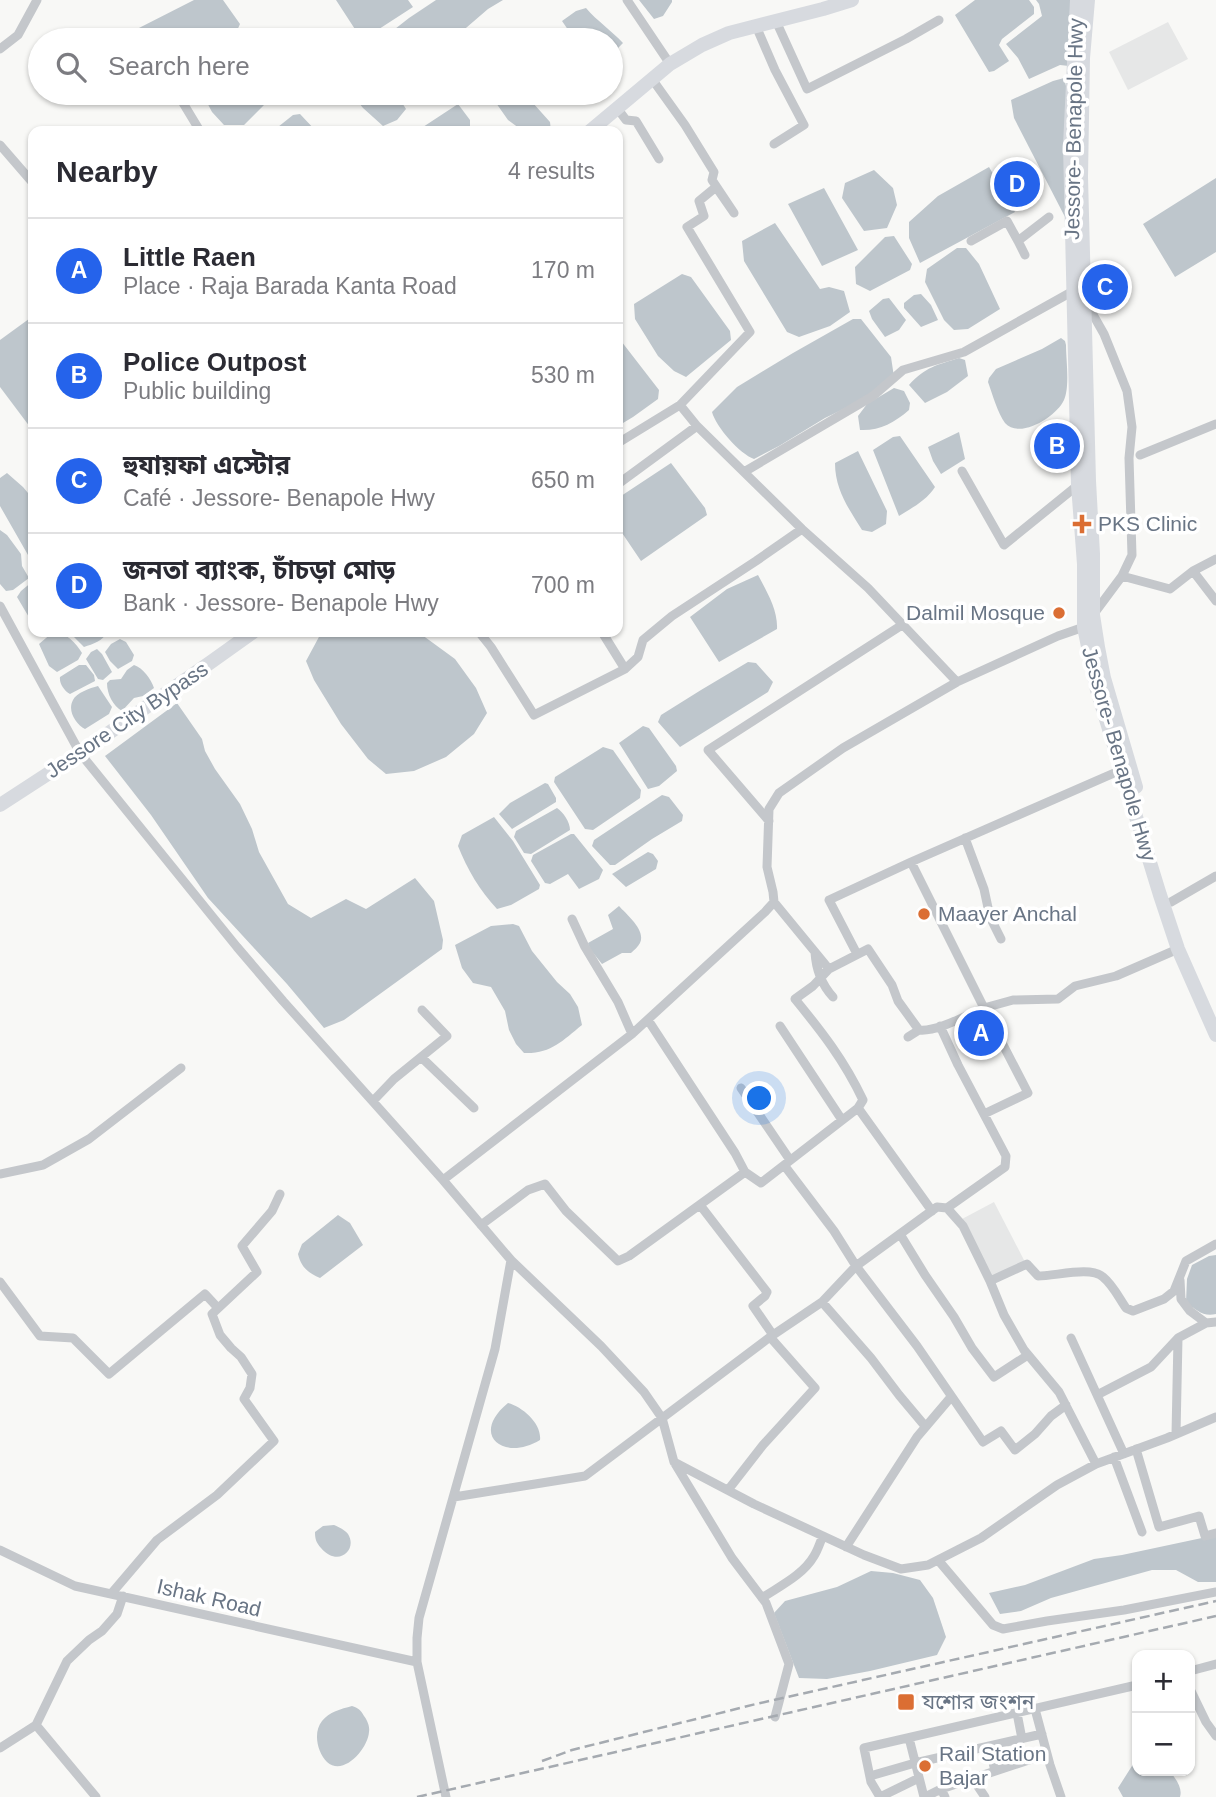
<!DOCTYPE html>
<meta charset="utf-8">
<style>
:root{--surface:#fff;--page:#f2f2f3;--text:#2b2b33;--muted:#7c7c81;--line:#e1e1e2;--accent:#2563eb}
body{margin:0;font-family:Helvetica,"Noto Sans Bengali",sans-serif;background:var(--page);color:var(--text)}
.controls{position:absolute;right:21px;bottom:21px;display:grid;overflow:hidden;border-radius:14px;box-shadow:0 2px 5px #0004}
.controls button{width:63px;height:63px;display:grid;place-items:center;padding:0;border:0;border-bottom:2px solid var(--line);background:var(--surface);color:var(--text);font:35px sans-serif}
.you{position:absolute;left:760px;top:1099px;width:24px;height:24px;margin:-18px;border:5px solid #fff;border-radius:50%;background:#1a73e8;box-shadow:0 0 0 10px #1a73e833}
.badge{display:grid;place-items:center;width:46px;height:46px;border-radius:50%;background:var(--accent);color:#fff;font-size:23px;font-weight:700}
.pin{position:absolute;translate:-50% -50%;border:4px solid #fff;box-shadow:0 2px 7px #0006}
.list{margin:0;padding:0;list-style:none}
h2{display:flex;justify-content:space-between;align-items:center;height:91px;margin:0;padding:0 28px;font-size:30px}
h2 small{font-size:23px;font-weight:400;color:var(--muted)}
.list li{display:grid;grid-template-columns:46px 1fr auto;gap:21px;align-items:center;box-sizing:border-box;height:105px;padding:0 28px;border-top:2px solid var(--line)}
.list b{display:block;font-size:26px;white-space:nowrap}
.list p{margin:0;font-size:23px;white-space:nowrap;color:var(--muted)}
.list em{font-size:23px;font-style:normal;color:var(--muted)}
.icon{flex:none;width:38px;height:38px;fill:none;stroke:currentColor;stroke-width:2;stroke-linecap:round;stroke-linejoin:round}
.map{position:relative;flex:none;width:1216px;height:1797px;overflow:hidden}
.search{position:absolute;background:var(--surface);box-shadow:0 2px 5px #0004;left:28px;top:28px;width:595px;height:77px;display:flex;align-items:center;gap:18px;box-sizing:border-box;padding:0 24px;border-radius:38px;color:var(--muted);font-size:26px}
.panel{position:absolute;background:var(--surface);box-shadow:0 2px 5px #0004;left:28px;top:126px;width:595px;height:511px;border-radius:14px}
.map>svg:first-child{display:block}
.built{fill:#e6e7e7}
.water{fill:#bec6cc}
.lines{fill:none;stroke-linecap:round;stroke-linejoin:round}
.minor{stroke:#c4c7cb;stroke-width:9}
.highway{stroke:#d7dadf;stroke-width:14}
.rail{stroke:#a5aab0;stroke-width:2.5;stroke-dasharray:10 5;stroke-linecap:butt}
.poi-dot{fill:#db6e33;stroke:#fff;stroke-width:2.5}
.labels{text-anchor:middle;stroke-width:7;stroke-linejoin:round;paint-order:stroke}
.street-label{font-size:21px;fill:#697585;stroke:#fff}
.poi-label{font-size:21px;fill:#697585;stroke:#fff;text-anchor:start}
</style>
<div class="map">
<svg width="1216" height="1797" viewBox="0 0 1216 1797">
<rect width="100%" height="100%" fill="#f8f8f6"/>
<path class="built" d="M1168,22L1188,59L1128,90L1109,52Z
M994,1202L1025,1262L993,1278L962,1219Z"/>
<path class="water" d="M194,0H223L240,24L236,33L227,40H121L135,30Z
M336,0H408L413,7L362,40Z
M436,0H503L488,9L452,40H381L409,18Z
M639,0H672V2L663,16L654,19Z
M975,0H1029L1034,7V14L1002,39L999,45L1009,61L994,71L989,72L955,15Z
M1036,0H1073L1069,66L1060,65L1029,79L1018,58L1006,44L1042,16L1039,4Z
M586,8C597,21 611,30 623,43L611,55V40H575L562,21L576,11Z
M1064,78L1070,102L1065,217L1014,118L1011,100L1053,81Z
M202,93H255L264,105L244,125H224L212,112Z
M351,93H396L406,109L397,120L383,126L363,108Z
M489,93H524L550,122L551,131H523L508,120Z
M458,104L470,120V128L466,131H426L423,127Z
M300,114L316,131H273L293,115Z
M989,167L1015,212L920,263L909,238V222L938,196Z
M874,170L893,188L897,205L887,228L864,231L842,198L845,183Z
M1216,178V252L1175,277L1143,224Z
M824,188L858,250L822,266L788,204Z
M775,223L820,289L829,287L844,291L850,312L830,326L799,337L787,332L744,261L742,241Z
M894,236L912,264L910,270L870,291L856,284L855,267L885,237Z
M957,248H966L979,264L1000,309L968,329L954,330L944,320L925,282L927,269Z
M682,274L691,277L730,331L731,340L686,377L674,371L658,356L635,319L634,304Z
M921,294L931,305L938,320L921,327L904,308V303L914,295Z
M889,298L906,320L899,330L885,337L872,319L869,311L883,299Z
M33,316V431L0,387V340Z
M853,319H861L891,357L894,377L856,403L825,418L779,446L754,459C740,454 716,427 712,412L737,387L793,353Z
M618,337L659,390L658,399L633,417L618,426Z
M1061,338L1065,341L1066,345C1066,360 1070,386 1064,400C1057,416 1020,440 1005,423C998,414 992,393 988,382L989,378L996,369L1042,349Z
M959,358L965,360L968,376L947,392L925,403L909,385C925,367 937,365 959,358Z
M894,388L904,391L910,403L909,410C894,423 879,431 860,430L858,416L867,404Z
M959,432L965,459L941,474L933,461L928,447Z
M900,436L935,487C927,500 912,508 899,516L873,450L893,437Z
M858,451L887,511L886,524L872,532L862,530C849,509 835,490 835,463Z
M671,463L705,508L707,515L641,561L618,527V498Z
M7,473L23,487L33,499V558L28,555L0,506V478Z
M0,530L7,535L21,554L22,566L29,578L13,590L6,591L0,584Z
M758,575C767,592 778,610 777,629L719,662L690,617L727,589Z
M33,581V624L17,597L21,591Z
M53,632C66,632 76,643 82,653L78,660L57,672L49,666L39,644Z
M69,632H68H107C103,641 93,644 84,647Z
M326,632H418L455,659L476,688L487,713L474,734L446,757L414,771L386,774L368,759L341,724L314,680L306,661L320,635Z
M120,639L126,642L134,655L132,661L118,669L110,661L105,652L111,644Z
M97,649L102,654L112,672L103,680L98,679L86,659L91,652Z
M748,662L756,663L773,682L768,692L680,747L658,722L661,715L701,690Z
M79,665H86L94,675L95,681L70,694C64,691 59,683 60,677Z
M134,665C143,668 151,679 154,688L143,696L134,698L122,711C113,706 107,694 107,683L110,680L121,679L127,670Z
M98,686L112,707L109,714L85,729C76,724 67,711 73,700C76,693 90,688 98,686Z
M177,703L202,739L205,751L215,769L240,804L252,829L259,852L288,904L311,918L346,899L366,909L415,878L434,901L443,940L442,949L344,1020L324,1028L287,984L208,898L151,815L105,756Z
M643,726L649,728L676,766L677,771L659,786L648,789L619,743Z
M603,747L613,750L641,790L640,798L593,830L585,829L554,782L555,777Z
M545,783L548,784L556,798V802L512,829L499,814L510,803Z
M662,795L669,797L683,815L682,821L652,839L615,865H610L592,846L594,840Z
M557,808C563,812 570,822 570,830L531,854L524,853L514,837L516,831Z
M494,817L513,841L540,885L539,889L511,905L497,909C480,891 467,869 458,846L462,835Z
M571,834H574L603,870L599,879L579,889L568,874L550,884L545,883L531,861L533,855Z
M648,852L653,854L658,861L656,869L626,887L612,874Z
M619,906C627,915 646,930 640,943C638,947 634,950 631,953H622L602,964L590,949L588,943L613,929L608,915Z
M513,924L519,926L532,951L557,982L570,994L578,1007L582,1025C562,1041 551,1054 524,1053L516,1044L509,1030L505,1011L491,987L473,983L462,968L455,945L491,926Z
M338,1215L350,1223L363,1245L320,1278C308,1273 301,1267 298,1254L302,1244Z
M1216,1255V1314C1203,1317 1196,1310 1186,1302L1187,1279L1192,1265L1209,1256Z
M508,1403C523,1407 542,1424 540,1440C504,1462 469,1435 508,1403Z
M334,1525C339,1527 345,1530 348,1534C358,1550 338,1568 321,1548C316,1542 315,1539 315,1532L323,1526Z
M1216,1535V1582H1198L1176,1570H1152L1051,1598L1021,1611L1000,1614L989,1593L1025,1585L1094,1559L1122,1555Z
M871,1571L893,1573L920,1580L933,1598L946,1637L937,1655L870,1671L827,1679L799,1678L774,1613L785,1601L837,1587Z
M352,1706C358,1708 361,1710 364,1716C367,1720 370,1726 369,1732C368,1748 344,1777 327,1762C317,1752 313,1732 322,1721C329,1712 341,1709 352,1706Z
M1137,1758V1771H1169C1175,1777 1183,1788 1180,1797H1123L1118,1788Z"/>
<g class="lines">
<path class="minor" d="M627,0L670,64
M776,21L807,89L906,39L939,20
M756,26L775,70L804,125L774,144
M0,49L18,35L37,0
M652,79L685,125L714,172L712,180L734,213L716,187L699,201L704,216L687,227L750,332L680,405L697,426
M177,93L200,131
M617,108L626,120L636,121L659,159
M0,145L33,183
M971,241L1007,221L1018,241
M1025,255L1018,241L1049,217
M618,443L680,405
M1140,455L1216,424
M962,471L1004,545L1078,485
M744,472L873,396L903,370L964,352L1075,290
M618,484L697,426L802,529L868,588L957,682
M1193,571L1216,601
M1122,576L1170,589L1193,571L1216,559
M0,606L80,753L237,947L283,1001L443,1180L511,1260L495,1349L419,1618L417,1638V1662L446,1797
M479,632L491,647L534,715L625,669L638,657L643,640L672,616L756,561L802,529
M602,632L625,669
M769,821L708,750L902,625
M965,838L984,889L990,917L1001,939
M911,862L1121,770
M774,902L829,969L868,949L892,985L898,1001L919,1030C937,1032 967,1015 984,1008L1028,1093L984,1114
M1171,902L1216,876
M572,919L585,947L618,1002L632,1034
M815,952C816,970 821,984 833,997
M857,954L829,900L911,862L984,1008L1013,1000L1058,999L1075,986L1116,976L1178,949
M829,969L813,986L795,999C822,1032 844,1060 863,1100L858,1108
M648,1020L735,1153L745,1172L761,1183L858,1108L932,1211
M780,1026L842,1120
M940,1026L958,1065L1006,1156L1005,1167L947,1208
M908,1037L919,1030
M421,1057L474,1108
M741,1088L790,1160
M373,1101L394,1079L447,1036L422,1010
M784,1165L834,1231L856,1266L917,1346L983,1442L1001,1431L1015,1450L1035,1434L1051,1416L1066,1405
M0,1174L43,1165L89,1139L181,1068
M443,1180L632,1034L765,912L774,902L773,892L767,867L769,809L779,793L843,748L957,682L1058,636L1084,627L1122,576L1132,555L1129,458L1132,427L1127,391L1104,334L1087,304
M700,1205L767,1292L765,1296L753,1306L773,1335
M481,1225L528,1190L545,1184L566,1211L618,1261L629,1256L745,1172
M900,1234L925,1275L954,1317L972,1348L994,1377L1028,1355
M511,1260L601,1346L644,1392L662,1418L674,1462L754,1504L864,1555L901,1569L928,1565L981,1538L1057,1485L1096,1464L1167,1438L1216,1417
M1180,1280L1181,1299L1190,1311L1206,1323
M990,1281L1027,1264L1038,1276C1056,1276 1091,1266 1103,1277C1113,1285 1119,1298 1126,1308L1133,1311L1164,1299L1174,1291L1186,1261L1216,1244
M0,1282L40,1336L73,1338L109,1374L205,1294L218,1308
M822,1302L871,1358L899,1395L925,1426
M1071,1338L1124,1454
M1097,1395L1151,1367L1178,1338L1206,1323L1216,1322
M1176,1434L1178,1338
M1136,1449L1159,1527L1199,1516L1205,1536L1216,1533
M1114,1457L1142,1532
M674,1462L732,1558L766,1603L789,1664L775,1717
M728,1490L763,1445L815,1388L770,1337
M454,1497L585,1476L770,1337L822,1302L856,1266L937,1207L947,1208L963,1226L990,1281L1004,1315L1024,1350L1059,1392L1096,1464
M846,1547L917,1437L951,1397
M0,1550L75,1586L417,1662
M938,1560L993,1625L1003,1629L1047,1621L1124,1610L1216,1592
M111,1594L157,1540L217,1495L274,1441L244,1399L250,1388L252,1374L241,1357L231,1348L220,1335L212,1314L257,1272L242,1246L272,1211L280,1194
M762,1598C780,1586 803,1575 814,1556C818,1550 820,1542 823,1536
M1190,1671L1216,1664
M1190,1689L1206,1722L1216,1736
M1035,1709L1050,1765L1061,1797
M1017,1713L1022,1739
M36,1725L96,1797
M909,1738L924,1797
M989,1746L995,1771
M0,1748L36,1725L67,1661L89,1640L102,1631L117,1614L123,1596
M870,1776L915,1763L1042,1734
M973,1779L985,1797
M941,1789L1047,1754
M880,1797L871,1782L864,1748L1137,1685
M880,1797L919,1778
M925,1797L941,1789L945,1797"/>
<path class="highway" d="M1077,0L1070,146L1078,485L1084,564V627L1097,690L1160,895L1178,949L1216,1035
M1088,0L1083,58L1081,177L1089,481L1093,554V615L1098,647L1104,678L1136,787
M590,131L670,64L702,45L729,33L823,9L852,0
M0,805L80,753L211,662L253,632"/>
<path class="rail" d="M542,1761L572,1750L756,1704L1216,1601
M417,1797L1216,1616"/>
</g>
<g class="poi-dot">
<path d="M1078.5 513.5h7v7h7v7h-7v7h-7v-7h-7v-7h7z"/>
<circle cx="1059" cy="613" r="7"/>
<circle cx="924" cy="914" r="7"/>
<rect x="897" y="1693" width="18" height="18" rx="3.5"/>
<circle cx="925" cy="1766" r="7"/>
</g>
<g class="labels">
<g class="street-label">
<text transform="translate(1074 129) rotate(-89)" y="7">Jessore- Benapole Hwy</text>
<text transform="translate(127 720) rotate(-34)" y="7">Jessore City Bypass</text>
<text transform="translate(1119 754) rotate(74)" y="7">Jessore- Benapole Hwy</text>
<text transform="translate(209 1598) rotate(13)" y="7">Ishak Road</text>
</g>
<g class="poi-label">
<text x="1098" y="531">PKS Clinic</text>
<text x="1045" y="620" text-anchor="end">Dalmil Mosque</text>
<text x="938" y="921">Maayer Anchal</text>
<text x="922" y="1709">যশোর জংশন</text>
<text x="939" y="1761">Rail Station<tspan x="939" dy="24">Bajar</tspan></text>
</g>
</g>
</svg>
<div class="controls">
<button>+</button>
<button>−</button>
</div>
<div class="you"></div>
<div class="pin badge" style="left:981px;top:1033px">A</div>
<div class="pin badge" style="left:1057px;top:446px">B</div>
<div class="pin badge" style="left:1105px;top:287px">C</div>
<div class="pin badge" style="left:1017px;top:184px">D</div>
<div class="search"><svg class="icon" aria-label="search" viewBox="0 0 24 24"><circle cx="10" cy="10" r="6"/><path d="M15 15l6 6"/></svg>Search here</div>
<section class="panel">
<h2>Nearby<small>4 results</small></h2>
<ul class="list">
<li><span class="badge">A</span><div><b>Little Raen</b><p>Place · Raja Barada Kanta Road</p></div><em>170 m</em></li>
<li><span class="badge">B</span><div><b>Police Outpost</b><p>Public building</p></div><em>530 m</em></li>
<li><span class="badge">C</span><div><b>হুযায়ফা এস্টোর</b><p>Café · Jessore- Benapole Hwy</p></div><em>650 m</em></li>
<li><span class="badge">D</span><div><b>জনতা ব্যাংক, চাঁচড়া মোড়</b><p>Bank · Jessore- Benapole Hwy</p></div><em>700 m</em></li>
</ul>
</section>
</div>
